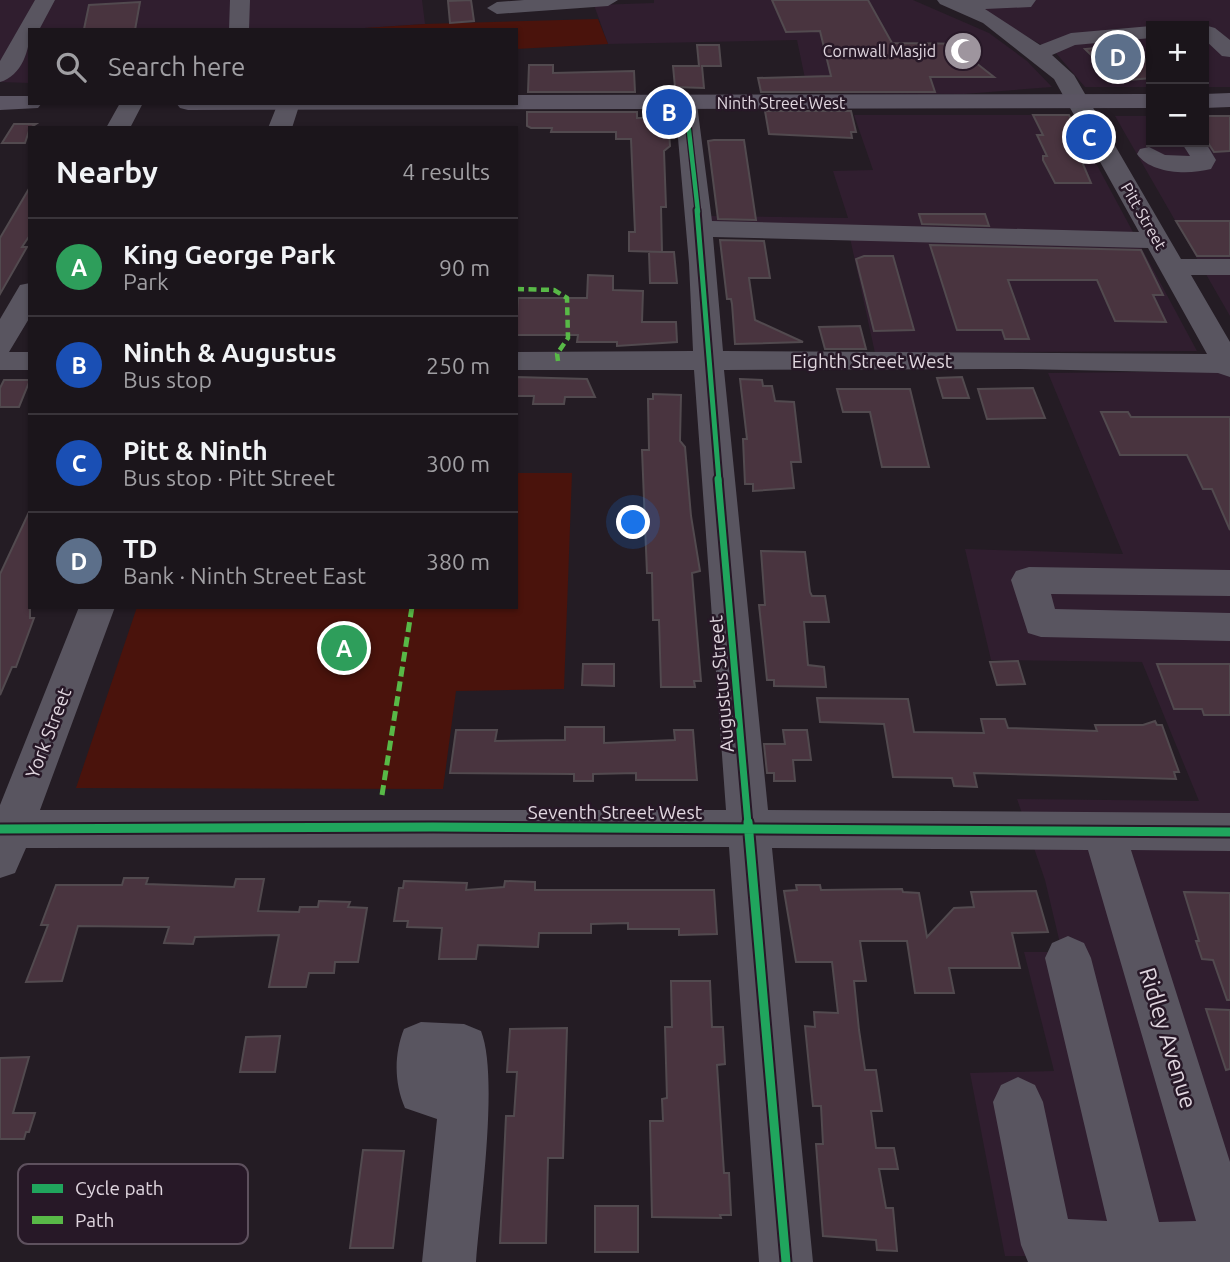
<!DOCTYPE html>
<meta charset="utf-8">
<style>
:root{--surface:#1b151b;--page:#241e24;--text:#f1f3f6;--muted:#a09fa3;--line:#39343a;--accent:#db2777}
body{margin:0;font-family:Ubuntu,sans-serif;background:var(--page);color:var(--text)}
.controls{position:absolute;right:21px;top:21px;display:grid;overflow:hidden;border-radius:0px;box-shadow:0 2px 5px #0004}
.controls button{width:63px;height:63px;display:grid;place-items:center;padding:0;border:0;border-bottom:2px solid var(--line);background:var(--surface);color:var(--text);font:35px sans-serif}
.you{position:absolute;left:634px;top:523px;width:24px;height:24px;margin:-18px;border:5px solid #fff;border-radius:50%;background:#1a73e8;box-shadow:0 0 0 10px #1a73e833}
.badge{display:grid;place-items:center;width:46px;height:46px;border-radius:50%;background:var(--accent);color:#fff;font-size:23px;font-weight:700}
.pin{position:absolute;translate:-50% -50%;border:4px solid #fff;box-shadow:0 2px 7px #0006}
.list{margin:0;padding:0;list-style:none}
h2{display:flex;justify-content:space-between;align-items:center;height:91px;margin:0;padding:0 28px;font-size:30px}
h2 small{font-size:23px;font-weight:400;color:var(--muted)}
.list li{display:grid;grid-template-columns:46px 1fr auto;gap:21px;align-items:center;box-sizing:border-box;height:98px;padding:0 28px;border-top:2px solid var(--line)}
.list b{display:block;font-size:26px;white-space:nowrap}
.list p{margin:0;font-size:23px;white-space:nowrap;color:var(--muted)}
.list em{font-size:23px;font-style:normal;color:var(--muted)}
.icon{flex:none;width:38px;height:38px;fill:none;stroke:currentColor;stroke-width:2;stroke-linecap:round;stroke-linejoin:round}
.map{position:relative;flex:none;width:1230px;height:1262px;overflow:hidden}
.search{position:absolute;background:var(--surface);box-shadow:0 2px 5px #0004;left:28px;top:28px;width:490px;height:77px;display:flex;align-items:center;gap:18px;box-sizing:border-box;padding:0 24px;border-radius:0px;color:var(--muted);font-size:26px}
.panel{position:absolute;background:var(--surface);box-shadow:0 2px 5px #0004;left:28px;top:126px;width:490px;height:483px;border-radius:0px}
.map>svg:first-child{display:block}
.built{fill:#301e2f}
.green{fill:#4a130c}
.building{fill:#49343f;stroke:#524a4f;stroke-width:2}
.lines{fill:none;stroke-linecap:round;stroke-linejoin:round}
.minor{fill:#595560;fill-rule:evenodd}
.major{fill:#5b5563;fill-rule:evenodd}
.quiet-far1{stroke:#58b947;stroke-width:4.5;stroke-dasharray:8 4.5;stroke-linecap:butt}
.quiet{stroke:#58b947;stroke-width:5;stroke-dasharray:10 5;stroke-linecap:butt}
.cycleway-far3-casing{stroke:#271827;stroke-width:7}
.cycleway-far2-casing{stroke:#271827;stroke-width:9}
.cycleway-far1-casing{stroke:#271827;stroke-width:11}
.cycleway-casing{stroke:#271827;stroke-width:13}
.cycleway-far3{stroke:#20a55d;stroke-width:4.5}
.cycleway-far2{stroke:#20a55d;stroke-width:5}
.cycleway-far1{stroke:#20a55d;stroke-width:7}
.cycleway{stroke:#20a55d;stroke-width:9}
.labels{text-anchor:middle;stroke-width:5;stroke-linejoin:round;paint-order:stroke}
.far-poi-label{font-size:16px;fill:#e0d6df;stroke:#271827;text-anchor:end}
.far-street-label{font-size:16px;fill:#e0d6df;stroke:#271827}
.street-label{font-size:19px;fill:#e0d6df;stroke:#271827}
.near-street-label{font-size:23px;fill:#e0d6df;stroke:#271827}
.key{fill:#271827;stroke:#5e515e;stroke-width:2}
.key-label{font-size:19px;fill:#e0d6df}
</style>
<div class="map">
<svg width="1230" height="1262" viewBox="0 0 1230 1262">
<rect width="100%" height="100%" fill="#241c24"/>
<path class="built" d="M0,0H422L425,24L335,30H30V83L0,82Z
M654,0H913L989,33L1027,61L1052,87L964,94L808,93L797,40L608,44L594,5L654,3Z
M959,0H1230V87H1204V26H1151V87H1085L1055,52Z
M854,115H1070L1197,351L875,353L850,238L713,236L711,216L848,218L833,171L873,170Z
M1115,116H1151V142H1204V116H1230V316Z
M1230,371V1262L1214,1257L1005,1256L970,1073L1054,1071L1024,952H1062L1045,880L1017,799L1199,801L1142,662L991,660L965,549L1123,554L1048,373Z"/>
<path class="green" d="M598,19L608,44L516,49V30H335L425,24Z
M516,473H572L564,689L456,691L443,789L76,788L137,607H516Z"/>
<path class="building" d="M471,0L474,21L450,23L448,1Z
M772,0H868L892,43L977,44L971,59L994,77H930L935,92H761L758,78L831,76L820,31L786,32Z
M140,2L135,30L84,29L89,5Z
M697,45H719L721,66H702L704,88L675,87L673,66H699Z
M1130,45L1151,65V78L1118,81L1085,49Z
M529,65H553V73L634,71L635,92H528Z
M765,111H851L856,132H851L852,138L769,134Z
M527,112H637V118H668L670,146L664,151L666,207H661L662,252L629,251V232H635L631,139H616V132H551L552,128H531L527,126Z
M1033,115H1069L1084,145L1077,150L1091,183H1055L1043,160V156H1047L1037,135H1043Z
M1204,116H1230V151L1214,152L1204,137Z
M14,124H36L30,128L25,143H2Z
M714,140H744L756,220L718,219L708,141Z
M30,187V235L22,247H27L0,294V238Z
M919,214H985L989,226L922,224Z
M1176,221H1230V256H1197Z
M720,240L764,241L770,278H749L755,320L803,342L735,344L732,304L731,299H727Z
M930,245L1141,250L1163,295H1153L1166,322L1115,321L1097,280H1008L1029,339H1005L1002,330H957Z
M649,252H674L677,283H650Z
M864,256H893L914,330L874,331L856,259Z
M588,275L613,276V290L643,291L642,322H676L677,342L617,346V342H577L578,335H516L518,298H587Z
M860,326L866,349H825L819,327Z
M516,377L587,379L595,397H565L564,404H533L534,396H516Z
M962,377L969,398H943L937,378Z
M740,379L762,380L763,386H772L775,401L794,402L801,462H791L794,488L753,491V484H745L743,439H747Z
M4,380H30L19,407H0V388Z
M1033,388L1045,418L987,419L978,389Z
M837,389H910L929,467H882L870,412H843Z
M653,394L681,395L680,441L685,447L691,516L700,571L692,573L701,681H694L695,687H661L659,620H653L652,573H647L642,450H649L648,399H653Z
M1101,412H1128L1131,417H1230V530L1212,489H1203L1187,455H1120Z
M30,510V618H34L16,667H12L0,695V574Z
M761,551L805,552L810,592L812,596H825L829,622H804L808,665L824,667L826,687L774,686V680H767L759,605H765Z
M1018,661L1025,684L997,685L990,662Z
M583,664H614V686L582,685Z
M1157,664H1230V715H1204L1202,709H1174Z
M817,698L908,699L914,732L984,733L981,719H1005L1008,728L1097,731L1095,725H1143L1155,721L1157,725H1162L1179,772H1174L1176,779L974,773L977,787L954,786L952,778L893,777L884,724L820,722Z
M565,727H604V743L675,740L674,730H693L697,780H636V773L593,774V781H574V774L450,773L456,730H497L495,741L565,740Z
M783,730H807L811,760H793L795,781H774V773H767L764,744H785Z
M124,878H148L146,884L234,887L236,879H264L258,911L299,912L300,907H318L319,901L350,902L348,907L367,908L358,962H335L334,973H309L306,987H269L279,935L195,937L193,944L164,943L169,927L78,926L62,981L26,982L48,925H41L56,885H122Z
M404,881L467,883L466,890L504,887L505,881L535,882V890H714L717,934L679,935V929H628V923L591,924V933H539L538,947L478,945L476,959H439L442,928L407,927L408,921H394L399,888H403Z
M796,885H820L821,890L902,889L903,892L919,893L927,937L954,908L974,907L971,892L1036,891L1048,932L1012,933L1020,968H949L954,993H915L907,941H860L866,981H854L859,1030L865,1070H876L882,1111H871L876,1148H894L898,1169H879L886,1208H893L897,1251L877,1250L876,1240L823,1236L816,1144H823L821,1106H813L805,1026L815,1027L814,1012L838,1013L832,962H796L784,891L797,890Z
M1184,892L1230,893V1000H1227L1213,960L1202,959L1196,941H1199Z
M671,981H710L712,1027H723L725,1064L717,1065L724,1173H729L731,1215H720L721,1218L652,1217L650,1121H663L662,1099L667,1098L665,1027H672Z
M1206,1009L1230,1010V1069L1226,1070Z
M567,1028L563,1158H548L546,1243H500L506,1116H514L517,1072H507L510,1029Z
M280,1036L275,1072H240L246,1037Z
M29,1057L13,1113H35L29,1132H26L24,1139H0V1058Z
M363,1150L404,1151L393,1248H350Z
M595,1206H638V1252H595Z"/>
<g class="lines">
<path class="minor" d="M35,0H55L39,30H30C30,49 22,76 0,82V61Z
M230,0H250L249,30H229Z
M524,0H618L608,6L497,14L487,8L497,2Z
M937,0H1036L1031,7L985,9L1040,45L1071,33L1151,26H1153L1151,38L1075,45L1052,55L1074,75L1181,259H1230V275H1191L1230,342V377L1218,373L1020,369L724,370L768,810L1230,813V851L1131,850L1230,1162V1262H1028L1021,1245L993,1102L1001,1085L1018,1077L1035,1085L1043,1102L1068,1219L1107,1221L1045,958L1052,943L1068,936L1084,943L1091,958L1159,1222L1196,1221L1088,850L772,848L813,1262H759L729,847L26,848L15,873L0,878V805L79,607H115L40,810H726L694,370H516V352L693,351L689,263L675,104L686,97L697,104L712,221L1139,232L1054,79L983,23L940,4ZM713,237L1148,248L1207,354L723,351Z
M1208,26L1215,28L1230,40V57L1222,56L1204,39V27Z
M120,103H143L130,128H106Z
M278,103H300L292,128H268Z
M1204,140L1216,160L1211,169C1188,175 1151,174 1137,154L1140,149L1149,147L1165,155L1190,156L1181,142Z
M30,283V317L9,352H30V370H0V319L20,285Z
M1029,567L1230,570V596L1051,594L1055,609L1230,613V641L1041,637L1028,633L1011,580L1016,571Z
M421,1022L464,1024L481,1031C499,1076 480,1208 476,1262H422L437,1119L405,1108C394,1083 394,1054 404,1029Z"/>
<path class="major" d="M1230,93V107L1204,108V94Z
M1151,94V108L188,110L180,108L176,103H516V95Z
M0,96H30V103H42L38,108L0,110Z"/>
<path class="quiet-far1" d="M516,289L554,290L567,298L568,338L557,354L558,361"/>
<path class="quiet" d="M382,795L412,607"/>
<defs>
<path id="cycleway-far3" d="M686,104L698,212"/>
<path id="cycleway-far2" d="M697,210L719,481"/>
<path id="cycleway-far1" d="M718,479L748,824"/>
<path id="cycleway" d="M748,822L786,1262
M0,829L433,827L1230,832"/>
</defs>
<use href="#cycleway-far3" class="cycleway-far3-casing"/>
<use href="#cycleway-far2" class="cycleway-far2-casing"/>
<use href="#cycleway-far1" class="cycleway-far1-casing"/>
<use href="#cycleway" class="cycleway-casing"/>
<use href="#cycleway-far3" class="cycleway-far3"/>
<use href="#cycleway-far2" class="cycleway-far2"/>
<use href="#cycleway-far1" class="cycleway-far1"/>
<use href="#cycleway" class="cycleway"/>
</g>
<defs>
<symbol id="mosque-disc" viewBox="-11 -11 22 22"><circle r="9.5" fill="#9e959e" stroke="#271827"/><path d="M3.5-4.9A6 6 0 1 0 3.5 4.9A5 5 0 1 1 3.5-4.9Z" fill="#fff"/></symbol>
</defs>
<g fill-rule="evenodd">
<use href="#mosque-disc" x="941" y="29" width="44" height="44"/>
</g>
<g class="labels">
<g class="far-poi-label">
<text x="936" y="57">Cornwall Masjid</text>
</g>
<g class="far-street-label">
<text x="781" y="109">Ninth Street West</text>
<text transform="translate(1144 216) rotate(60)" y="6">Pitt Street</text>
</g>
<g class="street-label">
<text x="872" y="368">Eighth Street West</text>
<text transform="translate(721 684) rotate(-95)" y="7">Augustus Street</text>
<text transform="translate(48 733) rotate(-69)" y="7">York Street</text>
<text x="615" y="819">Seventh Street West</text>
</g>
<g class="near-street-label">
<text transform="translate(1168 1038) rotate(73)" y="8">Ridley Avenue</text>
</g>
</g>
<rect x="18" y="1164" width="230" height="80" rx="10" class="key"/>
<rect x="32" y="1184" width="31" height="9" fill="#20a55d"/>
<rect x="32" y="1216" width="31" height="8" fill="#58b947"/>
<g class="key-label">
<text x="75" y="1195">Cycle path</text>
<text x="75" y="1227">Path</text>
</g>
</svg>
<div class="controls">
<button>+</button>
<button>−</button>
</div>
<div class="you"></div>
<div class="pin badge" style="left:344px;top:648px;background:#2e9e5b">A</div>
<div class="pin badge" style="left:669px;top:112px;background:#1a4fb4">B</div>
<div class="pin badge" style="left:1089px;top:137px;background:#1a4fb4">C</div>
<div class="pin badge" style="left:1118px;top:57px;background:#5c6f8a">D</div>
<div class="search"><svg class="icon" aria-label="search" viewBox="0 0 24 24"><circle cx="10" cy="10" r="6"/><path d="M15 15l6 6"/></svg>Search here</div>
<section class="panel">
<h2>Nearby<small>4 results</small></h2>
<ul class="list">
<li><span class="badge" style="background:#2e9e5b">A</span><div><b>King George Park</b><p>Park</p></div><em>90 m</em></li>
<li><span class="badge" style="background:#1a4fb4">B</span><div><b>Ninth &amp; Augustus</b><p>Bus stop</p></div><em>250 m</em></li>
<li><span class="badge" style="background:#1a4fb4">C</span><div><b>Pitt &amp; Ninth</b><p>Bus stop · Pitt Street</p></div><em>300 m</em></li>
<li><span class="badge" style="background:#5c6f8a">D</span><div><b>TD</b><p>Bank · Ninth Street East</p></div><em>380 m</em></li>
</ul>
</section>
</div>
